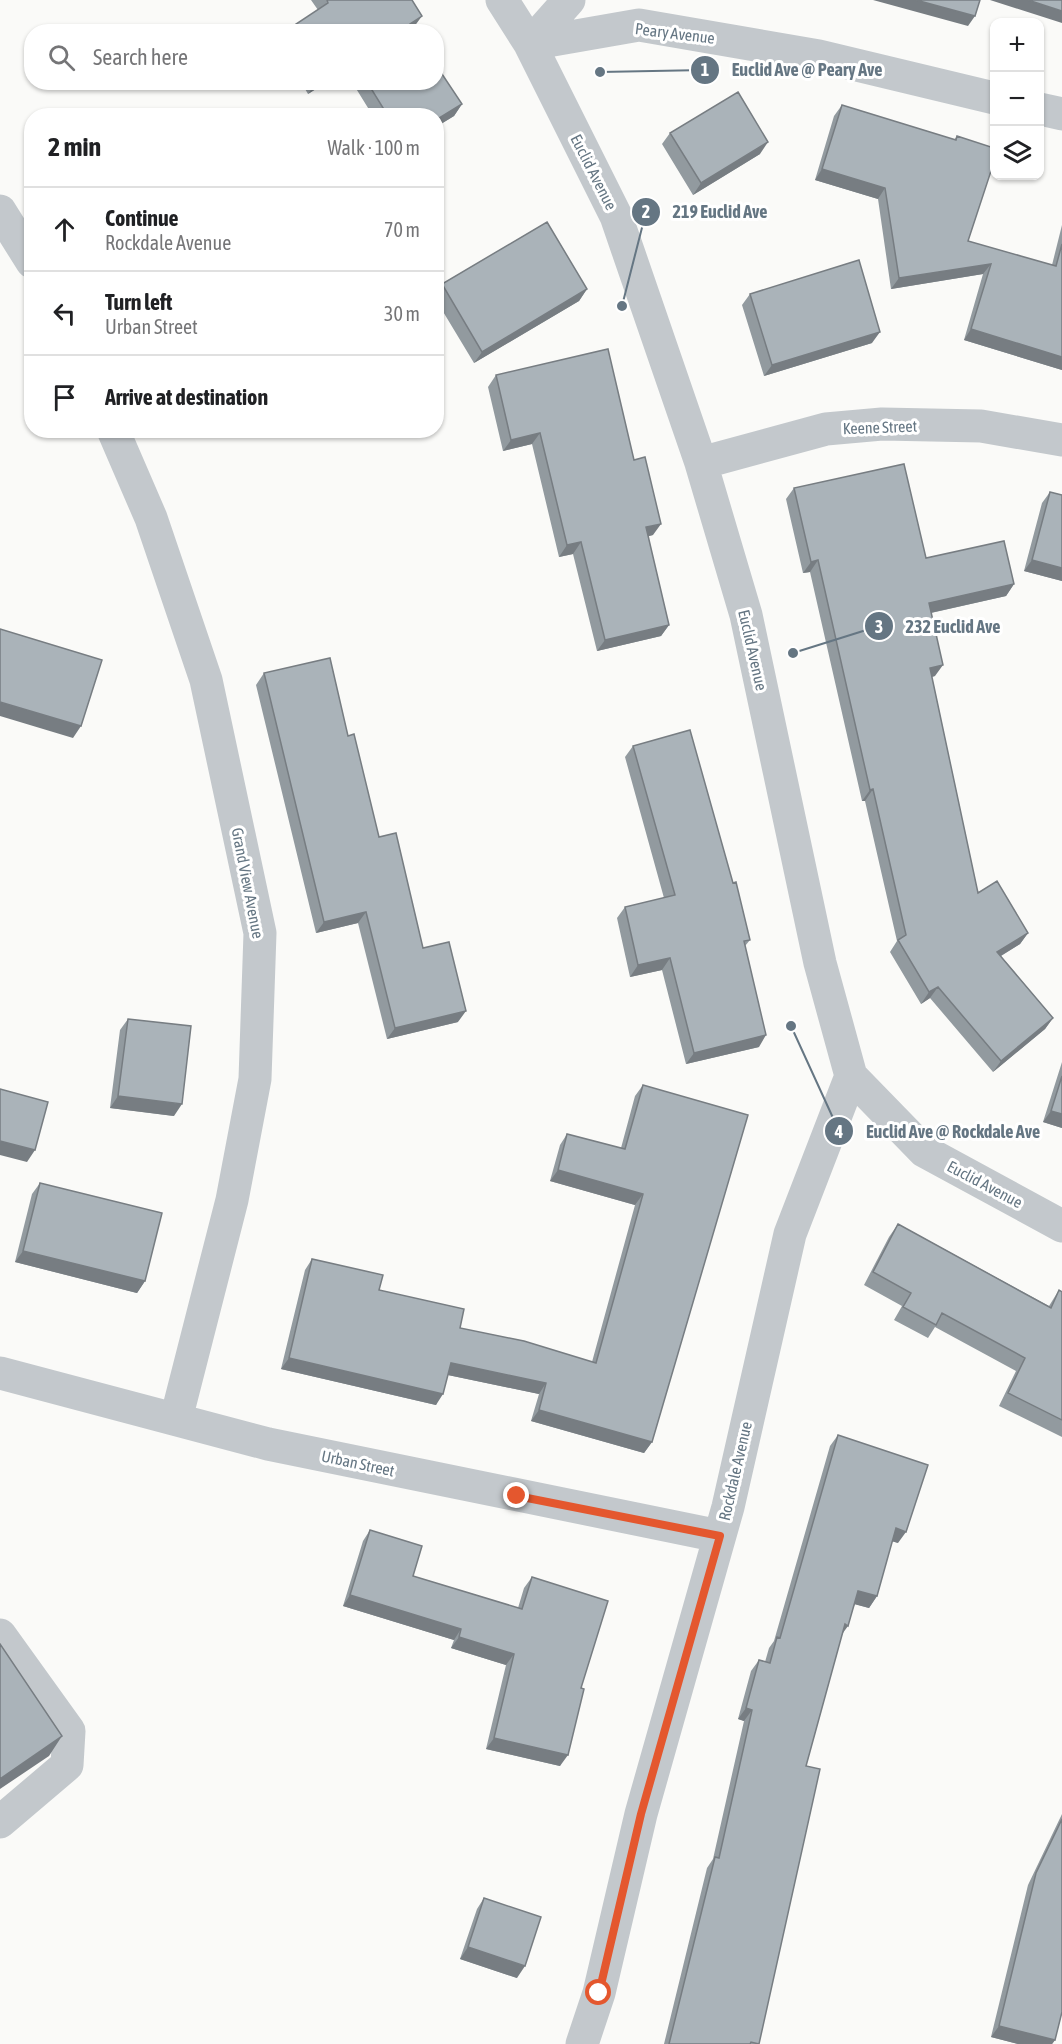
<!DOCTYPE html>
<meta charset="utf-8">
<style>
:root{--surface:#fff;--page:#f6f6f6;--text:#202124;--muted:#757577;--line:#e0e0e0}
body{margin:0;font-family:"Asap Condensed",sans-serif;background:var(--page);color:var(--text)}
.controls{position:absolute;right:18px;top:18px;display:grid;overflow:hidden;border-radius:12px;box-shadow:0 2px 4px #0004}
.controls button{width:54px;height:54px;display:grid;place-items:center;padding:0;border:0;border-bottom:2px solid var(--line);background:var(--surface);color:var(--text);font:30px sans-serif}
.stop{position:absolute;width:18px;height:18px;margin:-14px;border:4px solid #e4572e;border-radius:50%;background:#fff}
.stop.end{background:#e4572e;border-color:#fff;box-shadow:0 2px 6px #0008}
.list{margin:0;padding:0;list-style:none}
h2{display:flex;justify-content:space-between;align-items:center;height:78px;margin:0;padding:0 24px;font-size:26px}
h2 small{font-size:20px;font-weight:400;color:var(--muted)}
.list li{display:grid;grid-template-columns:39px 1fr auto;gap:18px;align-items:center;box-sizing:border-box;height:84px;padding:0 24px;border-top:2px solid var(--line)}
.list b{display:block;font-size:22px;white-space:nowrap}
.list p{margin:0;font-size:20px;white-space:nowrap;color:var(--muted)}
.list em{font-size:20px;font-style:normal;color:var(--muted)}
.icon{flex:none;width:33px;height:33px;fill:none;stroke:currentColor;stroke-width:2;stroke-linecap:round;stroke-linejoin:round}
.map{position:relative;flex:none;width:1062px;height:2044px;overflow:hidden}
.search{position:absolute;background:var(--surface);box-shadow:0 2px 4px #0004;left:24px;top:24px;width:420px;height:66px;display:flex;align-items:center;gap:15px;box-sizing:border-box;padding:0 21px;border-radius:24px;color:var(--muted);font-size:22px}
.panel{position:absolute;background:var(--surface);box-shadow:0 2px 4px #0004;left:24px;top:108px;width:420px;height:330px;border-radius:24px}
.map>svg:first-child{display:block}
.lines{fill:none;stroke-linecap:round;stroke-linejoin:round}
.minor{stroke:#c3c8cc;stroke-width:33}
.wall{fill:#929a9f}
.shaded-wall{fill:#777d82}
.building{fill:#aab3b9;stroke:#777d82;stroke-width:1.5}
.route{stroke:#e4572e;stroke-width:8}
.labels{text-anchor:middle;stroke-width:6;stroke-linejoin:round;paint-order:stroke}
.street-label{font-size:16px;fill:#657683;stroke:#fff}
.leader{fill:none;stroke:#657683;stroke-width:2}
.callout-dot{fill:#657683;stroke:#fff;stroke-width:2}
.mark-label{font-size:18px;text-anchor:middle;font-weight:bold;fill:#fff}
.callout-label{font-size:18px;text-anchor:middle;font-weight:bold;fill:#657683;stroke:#fff;stroke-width:6;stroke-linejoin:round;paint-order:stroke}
</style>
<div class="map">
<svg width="1062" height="2044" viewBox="0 0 1062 2044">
<rect width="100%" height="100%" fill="#fafaf8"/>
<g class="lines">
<path class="minor" d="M502,0L530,44L616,216L701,463L746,615L820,963L851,1076L924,1151L1062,1226
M530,44L639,25L819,56L994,98
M530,44L569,0
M1040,109L1062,114
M0,211L32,262
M113,430L151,518L206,680L260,933L255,1079L232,1200L176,1419
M701,463L826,429L882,424L981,426L1062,440
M0,1373L268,1444L719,1536
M0,1635L69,1731L67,1765L0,1822
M582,2044L599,1993L641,1814L728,1507L790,1234L851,1076"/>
</g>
<path class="wall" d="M311,0H412L414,27L318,10Z
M301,82H327L308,94Z
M352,82H436L462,104L454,116L436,127V116H373Z
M842,105L954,140L957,136L968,241L1052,265L1062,225V370L964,340L983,274L891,289L878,199L815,180L834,116Z
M670,133L760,154L693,195L662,144Z
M442,284L587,289L579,301L474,363L436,300V291Z
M750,294L872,343L764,376L742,305Z
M496,375L634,460L653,535L648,536L669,625L661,636L597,651L573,554L559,557L532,444L503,451L488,387Z
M794,488L926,558L1014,584L1006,596L931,613L935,676L932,677L978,893L1028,933L1020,944L1001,956L1053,1018L1045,1029L993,1072L930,998L921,1004L890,952L897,941L865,801H862L810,572L803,573L786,499Z
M1050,492L1062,495V581L1024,571L1042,503Z
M264,673L348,736L379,837L423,948L458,1022L387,1039L358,923L316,933L256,685Z
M633,746L733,883L750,940L745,946L759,1047L686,1064L662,970L630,977L617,918L625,907L664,898L625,757Z
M128,1019L174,1116L110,1108L120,1030Z
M1062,1062V1128L1043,1122Z
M643,1085L652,1442L644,1453L531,1421L539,1394L448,1375L436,1405L281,1369L305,1270L312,1259L460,1328L592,1362L635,1205L550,1181L560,1145L567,1134L621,1148L635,1096Z
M40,1183L145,1281L137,1293L15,1262L32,1194Z
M898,1224L1049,1306L1059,1290L1062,1292V1437L999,1406L1016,1371L935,1327L928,1338L894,1320L902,1306L864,1285L889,1237Z
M838,1435L898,1543L892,1541L877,1596L869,1608L855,1604L842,1635L806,1766L758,2044H664L707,1868L713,1859L744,1721L738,1719L751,1671L759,1660L765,1662L769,1648L774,1641L830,1446Z
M370,1530L413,1576L518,1608L524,1588L532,1577L581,1688L560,1766L486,1749L506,1665L451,1648L454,1640L343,1606L363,1541Z
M1062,1814V2012L1055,2040L1052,2044H1018L991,2037L1028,1885Z
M484,1898L517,1978L460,1959L477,1909Z"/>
<path class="shaded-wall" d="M873,0H916L975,16L968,26Z
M990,0H1028L1062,11V23Z
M422,16L414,27L407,32L410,24Z
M317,82H327L308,94L316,83Z
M462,104L454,116L436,127V120Z
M768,142L760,154L693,195L701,183Z
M822,169L885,188L878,199L815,180Z
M991,264L983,274L891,289L899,278Z
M587,289L579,301L474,363L482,352Z
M971,329L1062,357V370L964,340Z
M880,332L872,343L764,376L772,365Z
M540,433L532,444L503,451L511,440Z
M661,524L653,535L638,539L646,527Z
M581,542L573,554L559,557L567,545Z
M818,560L810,572L803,573L811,562Z
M1032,560L1062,568V581L1024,571Z
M1014,584L1006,596L921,615L929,603Z
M669,625L661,636L597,651L605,640Z
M943,665L935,676L922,679L930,668Z
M0,702L81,726L73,738L0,716Z
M873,789L865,801H862L870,790Z
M366,912L358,923L316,933L324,922Z
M1028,933L1020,944L989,963L997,952Z
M670,958L662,970L630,977L638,965Z
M938,987L930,998L921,1004L929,992Z
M466,1011L458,1022L387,1039L395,1028Z
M1053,1018L1045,1029L993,1072L1001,1061Z
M766,1035L759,1047L686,1064L694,1053Z
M118,1096L182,1104L174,1116L110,1108Z
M1051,1111L1062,1114V1128L1043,1122Z
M0,1141L35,1150L27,1162L0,1155Z
M558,1170L643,1194L635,1205L550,1181Z
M23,1251L145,1281L137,1293L15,1262Z
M289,1358L443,1394L436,1405L281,1369Z
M451,1363L546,1383L539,1394L443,1374Z
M539,1410L652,1442L644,1453L531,1421Z
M896,1528L906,1532L898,1543L888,1540Z
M858,1591L877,1596L869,1608L850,1603Z
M350,1595L461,1629L454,1640L343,1606Z
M845,1624L848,1626L840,1637Z
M459,1637L514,1654L506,1665L451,1648Z
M746,1708L752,1710L744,1721L738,1719Z
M62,1736L49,1756L0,1789V1779Z
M494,1738L568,1755L560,1766L486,1749Z
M468,1947L525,1966L517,1978L460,1959Z
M999,2026L1055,2040L1052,2044H1018L991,2037Z"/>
<path class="building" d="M327,0H412L422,16L410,24L415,32H284L328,3Z
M916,0H980L975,16Z
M1028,0H1062V11Z
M436,65L462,104L436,120V116H388L367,82H436Z
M738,92L768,142L701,183L670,133Z
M842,105L956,140L957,136L994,148V162L968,241L1056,266L1062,244V357L971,329L991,264L899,278L885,188L822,169Z
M547,222L587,289L482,352L442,284Z
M859,260L880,332L772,365L750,294Z
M608,349L634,460L645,457L661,524L646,527L669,625L605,640L581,542L567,545L540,433L511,440L496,375Z
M904,464L926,558L1004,541L1014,584L929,603L943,665L930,668L978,893L997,881L1028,933L997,952L1053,1018L1001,1061L938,987L929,992L898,940L906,935L873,789L870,790L818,560L811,562L794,488Z
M1050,492L1062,495V568L1032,560Z
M0,629L102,660L81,726L0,702Z
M330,658L348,736L354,734L379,837L396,833L423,948L449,942L466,1011L395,1028L366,912L324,922L264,673Z
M690,730L733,883L736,882L750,940L744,941L766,1035L694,1053L670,958L638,965L625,907L675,895L633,746Z
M128,1019L191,1026L182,1104L118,1096Z
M1062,1076V1114L1051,1111Z
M643,1085L748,1115L652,1442L539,1410L546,1383L451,1363L443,1394L289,1358L312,1259L383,1275L379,1290L464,1309L460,1328L524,1341L596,1363L643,1194L558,1170L567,1134L625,1149Z
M0,1089L48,1102L35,1150L0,1141Z
M40,1183L162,1213L145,1281L23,1251Z
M898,1224L1051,1308L1059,1290L1062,1292V1420L1008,1393L1025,1358L942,1313L936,1325L903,1307L911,1293L873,1272Z
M838,1435L928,1465L906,1532L896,1528L877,1596L858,1591L848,1626L845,1624L806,1766L820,1769L759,2044L751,2042L750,2044H669L715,1857L719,1858L752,1710L746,1708L759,1660L770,1663L777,1637L780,1638Z
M370,1530L422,1546L413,1576L522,1609L532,1577L608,1601L581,1688L584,1689L568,1755L494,1738L514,1654L459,1637L461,1629L350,1595Z
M0,1644L62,1736L0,1779Z
M1062,1819V2012L1055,2040L999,2026L1036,1873Z
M484,1898L541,1917L525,1966L468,1947Z"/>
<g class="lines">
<path class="route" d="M517,1496L720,1536L641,1814L599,1993"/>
</g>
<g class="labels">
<g class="street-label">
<text transform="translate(675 33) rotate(7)" y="6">Peary Avenue</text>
<text transform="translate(594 172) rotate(63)" y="6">Euclid Avenue</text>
<text transform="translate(880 427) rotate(-2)" y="6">Keene Street</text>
<text transform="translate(753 650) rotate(77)" y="6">Euclid Avenue</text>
<text transform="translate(248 883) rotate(79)" y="6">Grand View Avenue</text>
<text transform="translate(985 1184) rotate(28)" y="6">Euclid Avenue</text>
<text transform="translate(358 1463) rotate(12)" y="6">Urban Street</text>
<text transform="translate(735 1471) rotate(-77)" y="6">Rockdale Avenue</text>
</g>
</g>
<path class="leader" d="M600 72L705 70M622 306L646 212M793 653L879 626M791 1026L839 1131"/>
<g class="callout-dot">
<circle cx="600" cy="72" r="6"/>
<circle cx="622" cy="306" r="6"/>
<circle cx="793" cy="653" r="6"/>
<circle cx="791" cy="1026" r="6"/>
<circle cx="705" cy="70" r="15"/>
<circle cx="646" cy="212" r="15"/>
<circle cx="879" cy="626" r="15"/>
<circle cx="839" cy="1131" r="15"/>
</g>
<g class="mark-label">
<text x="705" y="76">1</text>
<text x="646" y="218">2</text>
<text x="879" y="633">3</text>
<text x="839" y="1138">4</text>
</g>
<g class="callout-label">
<text x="807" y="76">Euclid Ave @ Peary Ave</text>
<text x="720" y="218">219 Euclid Ave</text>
<text x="953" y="633">232 Euclid Ave</text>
<text x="953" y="1138">Euclid Ave @ Rockdale Ave</text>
</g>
</svg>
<div class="controls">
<button>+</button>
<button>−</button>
<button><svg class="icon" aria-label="layers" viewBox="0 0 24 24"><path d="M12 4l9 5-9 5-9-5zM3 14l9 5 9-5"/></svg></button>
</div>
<div class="stop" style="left:599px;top:1993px"></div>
<div class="stop end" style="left:517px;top:1496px"></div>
<div class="search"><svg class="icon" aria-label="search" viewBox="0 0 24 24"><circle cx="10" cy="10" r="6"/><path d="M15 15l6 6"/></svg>Search here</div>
<section class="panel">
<h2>2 min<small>Walk · 100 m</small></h2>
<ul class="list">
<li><svg class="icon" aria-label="ahead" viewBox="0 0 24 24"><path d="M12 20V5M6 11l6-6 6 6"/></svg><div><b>Continue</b><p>Rockdale Avenue</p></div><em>70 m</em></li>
<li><svg class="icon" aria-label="left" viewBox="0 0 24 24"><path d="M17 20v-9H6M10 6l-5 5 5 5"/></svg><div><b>Turn left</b><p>Urban Street</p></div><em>30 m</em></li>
<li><svg class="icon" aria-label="arrive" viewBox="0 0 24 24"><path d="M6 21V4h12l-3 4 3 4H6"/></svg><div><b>Arrive at destination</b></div></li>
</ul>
</section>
</div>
